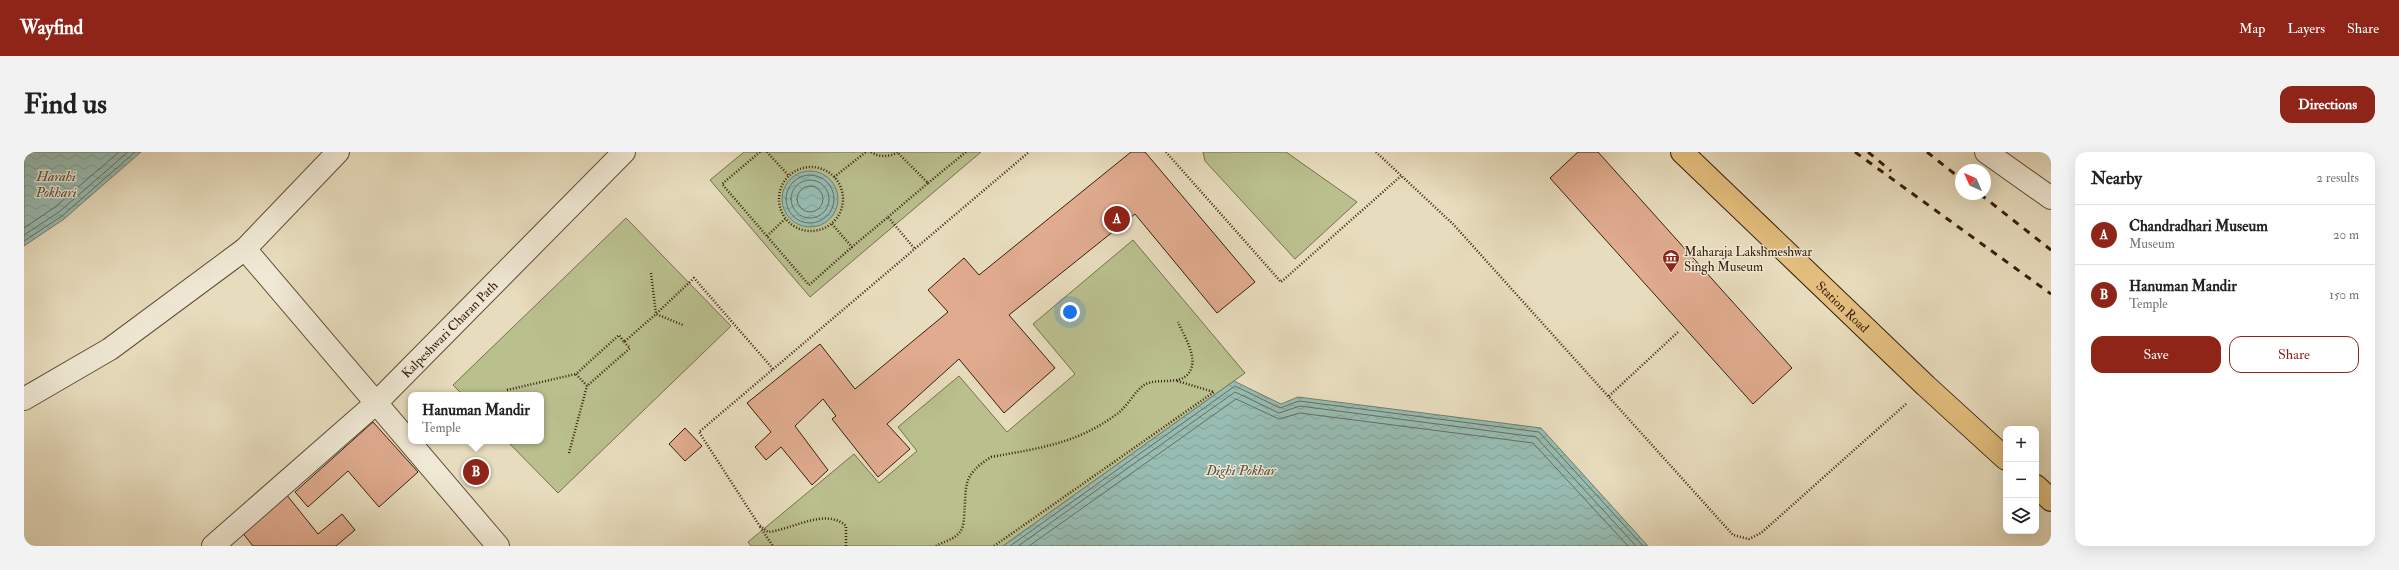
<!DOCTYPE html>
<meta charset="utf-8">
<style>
:root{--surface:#fff;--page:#f2f2f2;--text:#222;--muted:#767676;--line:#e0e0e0;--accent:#8f2418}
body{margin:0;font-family:"IM FELL Double Pica",serif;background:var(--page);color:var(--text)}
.controls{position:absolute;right:12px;bottom:12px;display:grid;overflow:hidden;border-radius:8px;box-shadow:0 4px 16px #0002}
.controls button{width:36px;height:36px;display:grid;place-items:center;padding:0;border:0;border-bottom:1px solid var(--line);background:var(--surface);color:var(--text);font:20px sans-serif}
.compass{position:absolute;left:1931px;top:12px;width:36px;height:36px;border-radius:50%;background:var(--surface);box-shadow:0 4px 16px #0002;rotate:315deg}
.you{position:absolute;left:1046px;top:160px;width:14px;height:14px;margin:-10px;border:3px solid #fff;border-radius:50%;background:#1a73e8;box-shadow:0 0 0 6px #1a73e833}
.badge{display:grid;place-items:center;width:26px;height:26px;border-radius:50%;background:var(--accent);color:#fff;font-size:13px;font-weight:700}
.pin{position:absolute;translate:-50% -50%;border:2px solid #fff;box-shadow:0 1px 4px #0006}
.popup{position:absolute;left:384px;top:240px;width:136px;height:52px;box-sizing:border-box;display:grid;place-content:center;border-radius:8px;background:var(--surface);filter:drop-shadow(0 1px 3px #0005);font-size:13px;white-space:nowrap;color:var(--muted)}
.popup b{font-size:15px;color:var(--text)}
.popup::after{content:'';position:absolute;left:50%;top:100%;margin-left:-8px;border:8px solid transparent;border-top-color:var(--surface)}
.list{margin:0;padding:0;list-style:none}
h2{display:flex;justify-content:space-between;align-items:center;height:52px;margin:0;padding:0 16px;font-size:17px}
h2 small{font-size:13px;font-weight:400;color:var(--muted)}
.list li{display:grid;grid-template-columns:26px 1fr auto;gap:12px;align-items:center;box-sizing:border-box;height:60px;padding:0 16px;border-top:1px solid var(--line)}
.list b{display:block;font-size:15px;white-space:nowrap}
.list p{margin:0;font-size:13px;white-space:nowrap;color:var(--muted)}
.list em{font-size:13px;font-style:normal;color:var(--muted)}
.actions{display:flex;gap:8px;padding:12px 16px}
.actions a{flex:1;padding:9px 0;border:1px solid var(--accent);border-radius:12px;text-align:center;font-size:14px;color:var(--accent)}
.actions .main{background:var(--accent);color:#fff}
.icon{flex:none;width:22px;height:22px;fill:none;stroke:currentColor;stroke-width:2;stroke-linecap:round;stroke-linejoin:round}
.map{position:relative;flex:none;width:2027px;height:394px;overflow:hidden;border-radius:12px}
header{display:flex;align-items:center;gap:24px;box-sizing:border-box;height:56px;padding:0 20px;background:var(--accent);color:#fff}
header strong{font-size:19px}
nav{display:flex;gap:22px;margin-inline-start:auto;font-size:14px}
.intro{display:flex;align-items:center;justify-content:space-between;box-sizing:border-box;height:96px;padding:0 24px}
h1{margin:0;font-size:28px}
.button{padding:10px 18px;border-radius:12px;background:var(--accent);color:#fff;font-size:14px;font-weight:700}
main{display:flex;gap:24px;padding:0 24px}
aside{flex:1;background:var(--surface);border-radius:12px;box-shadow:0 4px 16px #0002}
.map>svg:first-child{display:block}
.green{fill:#babf8e;stroke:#78704e}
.water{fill:url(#water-waves);stroke:#717e70}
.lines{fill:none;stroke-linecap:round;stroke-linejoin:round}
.shore{stroke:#676e60;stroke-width:1}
.building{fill:#e0ab8f;stroke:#37200d}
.minor-casing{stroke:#634f39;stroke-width:24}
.major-casing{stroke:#37200d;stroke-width:24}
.path{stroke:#37200d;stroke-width:2.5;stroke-dasharray:1 2;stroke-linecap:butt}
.minor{stroke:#efe8d4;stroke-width:22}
.major{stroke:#e4be7e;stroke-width:22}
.rail{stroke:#37200d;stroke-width:3;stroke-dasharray:7 7;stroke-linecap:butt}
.labels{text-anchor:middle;stroke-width:3;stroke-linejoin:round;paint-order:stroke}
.poi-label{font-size:13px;fill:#37200d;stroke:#efe8d4;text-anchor:start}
.street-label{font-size:13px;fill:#37200d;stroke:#efe8d4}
.water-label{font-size:14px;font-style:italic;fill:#544f3f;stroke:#efe8d4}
</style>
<header>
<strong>Wayfind</strong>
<nav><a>Map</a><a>Layers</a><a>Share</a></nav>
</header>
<div class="intro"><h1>Find us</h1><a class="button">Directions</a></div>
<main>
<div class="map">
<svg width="2027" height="394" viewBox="0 0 2027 394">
<defs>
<pattern id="water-waves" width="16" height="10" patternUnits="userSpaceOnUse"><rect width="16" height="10" fill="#97bcb2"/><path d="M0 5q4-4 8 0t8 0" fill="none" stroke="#83a198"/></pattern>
</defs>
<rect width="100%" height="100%" fill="#e7dcbd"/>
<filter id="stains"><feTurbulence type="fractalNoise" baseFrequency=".005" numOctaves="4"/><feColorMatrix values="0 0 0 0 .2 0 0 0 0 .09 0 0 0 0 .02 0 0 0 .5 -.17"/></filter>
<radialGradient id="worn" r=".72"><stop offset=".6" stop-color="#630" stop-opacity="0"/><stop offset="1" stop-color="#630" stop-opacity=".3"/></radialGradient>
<path class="green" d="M720,0H957L786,145L686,28Z
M1179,0H1262L1333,50L1271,107L1181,9Z
M602,66L707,174L534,341L483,289H517V243H439L429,233Z
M1109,88L1221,221L979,394H727L724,390L830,302L855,331L893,299L874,275L935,224L983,280L1051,222L1009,172Z"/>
<path class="water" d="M0,0H117L40,67L0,94Z
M758 47a28 28 0 1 1 56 0a28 28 0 1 1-56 0Z
M1210,229L1257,252L1274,245L1517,276L1624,394H979Z"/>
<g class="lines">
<path class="shore" d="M762 47a24 24 0 1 1 48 0a24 24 0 1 1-48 0Z
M767 47a19 19 0 1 1 38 0a19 19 0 1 1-38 0Z
M773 47a13 13 0 1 1 26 0a13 13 0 1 1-26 0Z
M0,76L31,55L95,0
M0,83L35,60L104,0
M0,89L38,64L111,0
M986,394L1211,234L1256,256L1275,249L1515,280L1619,394
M994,394L1211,240L1255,261L1276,254L1512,285L1612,394
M1005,394L1212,247L1255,267L1276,261L1509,291L1604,394"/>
</g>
<path class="building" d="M1107,0H1121L1231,130L1193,161L1111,62L985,163L1031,216L980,261L935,207L863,272L886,297L854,325L808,267L812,264L799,247L771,274L804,318L788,333L757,295L742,308L731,295L747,280L723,251L796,192L831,237L924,160L904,138L940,106L955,123Z
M1554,0H1574L1768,216L1729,252L1526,26Z
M349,270L394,320L355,355L324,319L284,355L271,340Z
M661,276L678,294L661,309L645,292Z
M262,342L294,382L318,362L331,378L312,394H229L217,379Z"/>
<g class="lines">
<defs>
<g id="minor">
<path d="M1962,0L2027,46"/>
<path d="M221,97L474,394"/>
<path d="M0,247L86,197L221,97L314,0"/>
<path id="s1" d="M189,394L351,252L600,0"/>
</g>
<g id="major">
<path id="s2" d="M1658,0L1902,234L1982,307"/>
<path d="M2012,334L2027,348"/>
</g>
</defs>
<use href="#minor" class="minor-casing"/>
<use href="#major" class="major-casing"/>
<path class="path" d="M736,0L698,32L785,133L828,95
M743,0L765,24
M847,0C856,6 865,5 874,0
M1142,0L1257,130L1377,24
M1352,0L1430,73L1709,383L1725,387L1737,381L1883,251
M755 47a32 32 0 1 1 64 0a32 32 0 1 1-64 0Z
M810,25L842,0
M904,31L942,0
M864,65L904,31L874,1
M808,72L828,95L864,65L890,96
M743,84L761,67
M627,121L632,162L670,126L749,217
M600,190L606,196L563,234L552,222L595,183L600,190L632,162L659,173
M483,238L552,222
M1585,244L1654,180
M545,301L563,234
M736,375L749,394
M822,394V374C802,355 767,378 744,380L735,373L675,280L1005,0
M912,394C919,390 931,387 936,380C939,376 940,370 940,365C943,333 937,324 967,305C1016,296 1052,292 1093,262C1104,254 1110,240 1120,233C1134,224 1162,237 1168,214C1171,200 1159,182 1154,170
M970,394L1190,240L1153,229"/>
<use href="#minor" class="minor"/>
<use href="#major" class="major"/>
<path class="rail" d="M1831,0L2027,142
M1844,0L1867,19
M1903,0L1937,27
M1956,42L2027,98"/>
</g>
<defs>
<symbol id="museum-pin" viewBox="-11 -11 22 30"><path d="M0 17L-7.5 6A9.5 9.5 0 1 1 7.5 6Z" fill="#8f2418" stroke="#efe8d4"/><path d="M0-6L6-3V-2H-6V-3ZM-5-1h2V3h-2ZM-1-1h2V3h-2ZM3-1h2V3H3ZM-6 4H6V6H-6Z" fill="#fff"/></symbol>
</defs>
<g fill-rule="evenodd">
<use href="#museum-pin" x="1637" y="96" width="20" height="27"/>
</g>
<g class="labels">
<g class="poi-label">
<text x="1660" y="104">Maharaja Lakshmeshwar<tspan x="1660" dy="15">Singh Museum</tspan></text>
</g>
<g class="street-label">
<text dy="5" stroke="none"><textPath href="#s2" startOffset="223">Station Road</textPath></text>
<text dy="5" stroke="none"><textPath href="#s1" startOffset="321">Kalpeshwari Charan Path</textPath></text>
</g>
<g class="water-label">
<text x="32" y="29">Harahi<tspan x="32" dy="16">Pokhari</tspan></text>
<text x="1217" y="323">Dighi Pokhar</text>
</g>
</g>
<rect width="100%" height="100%" filter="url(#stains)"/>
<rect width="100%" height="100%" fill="url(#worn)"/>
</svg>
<div class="controls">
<button>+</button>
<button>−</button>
<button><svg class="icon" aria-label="layers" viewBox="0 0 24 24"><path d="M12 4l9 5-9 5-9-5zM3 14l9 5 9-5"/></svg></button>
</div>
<svg class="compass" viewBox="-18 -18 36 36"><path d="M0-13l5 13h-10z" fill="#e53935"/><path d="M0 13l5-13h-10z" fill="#767676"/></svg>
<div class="you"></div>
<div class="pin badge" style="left:1093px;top:67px">A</div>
<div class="pin badge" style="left:452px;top:320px">B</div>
<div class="popup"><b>Hanuman Mandir</b>Temple</div>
</div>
<aside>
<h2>Nearby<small>2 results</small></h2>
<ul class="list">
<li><span class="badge">A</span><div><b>Chandradhari Museum</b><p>Museum</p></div><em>20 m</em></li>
<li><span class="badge">B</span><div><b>Hanuman Mandir</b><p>Temple</p></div><em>150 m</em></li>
</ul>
<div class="actions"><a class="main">Save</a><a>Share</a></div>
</aside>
</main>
